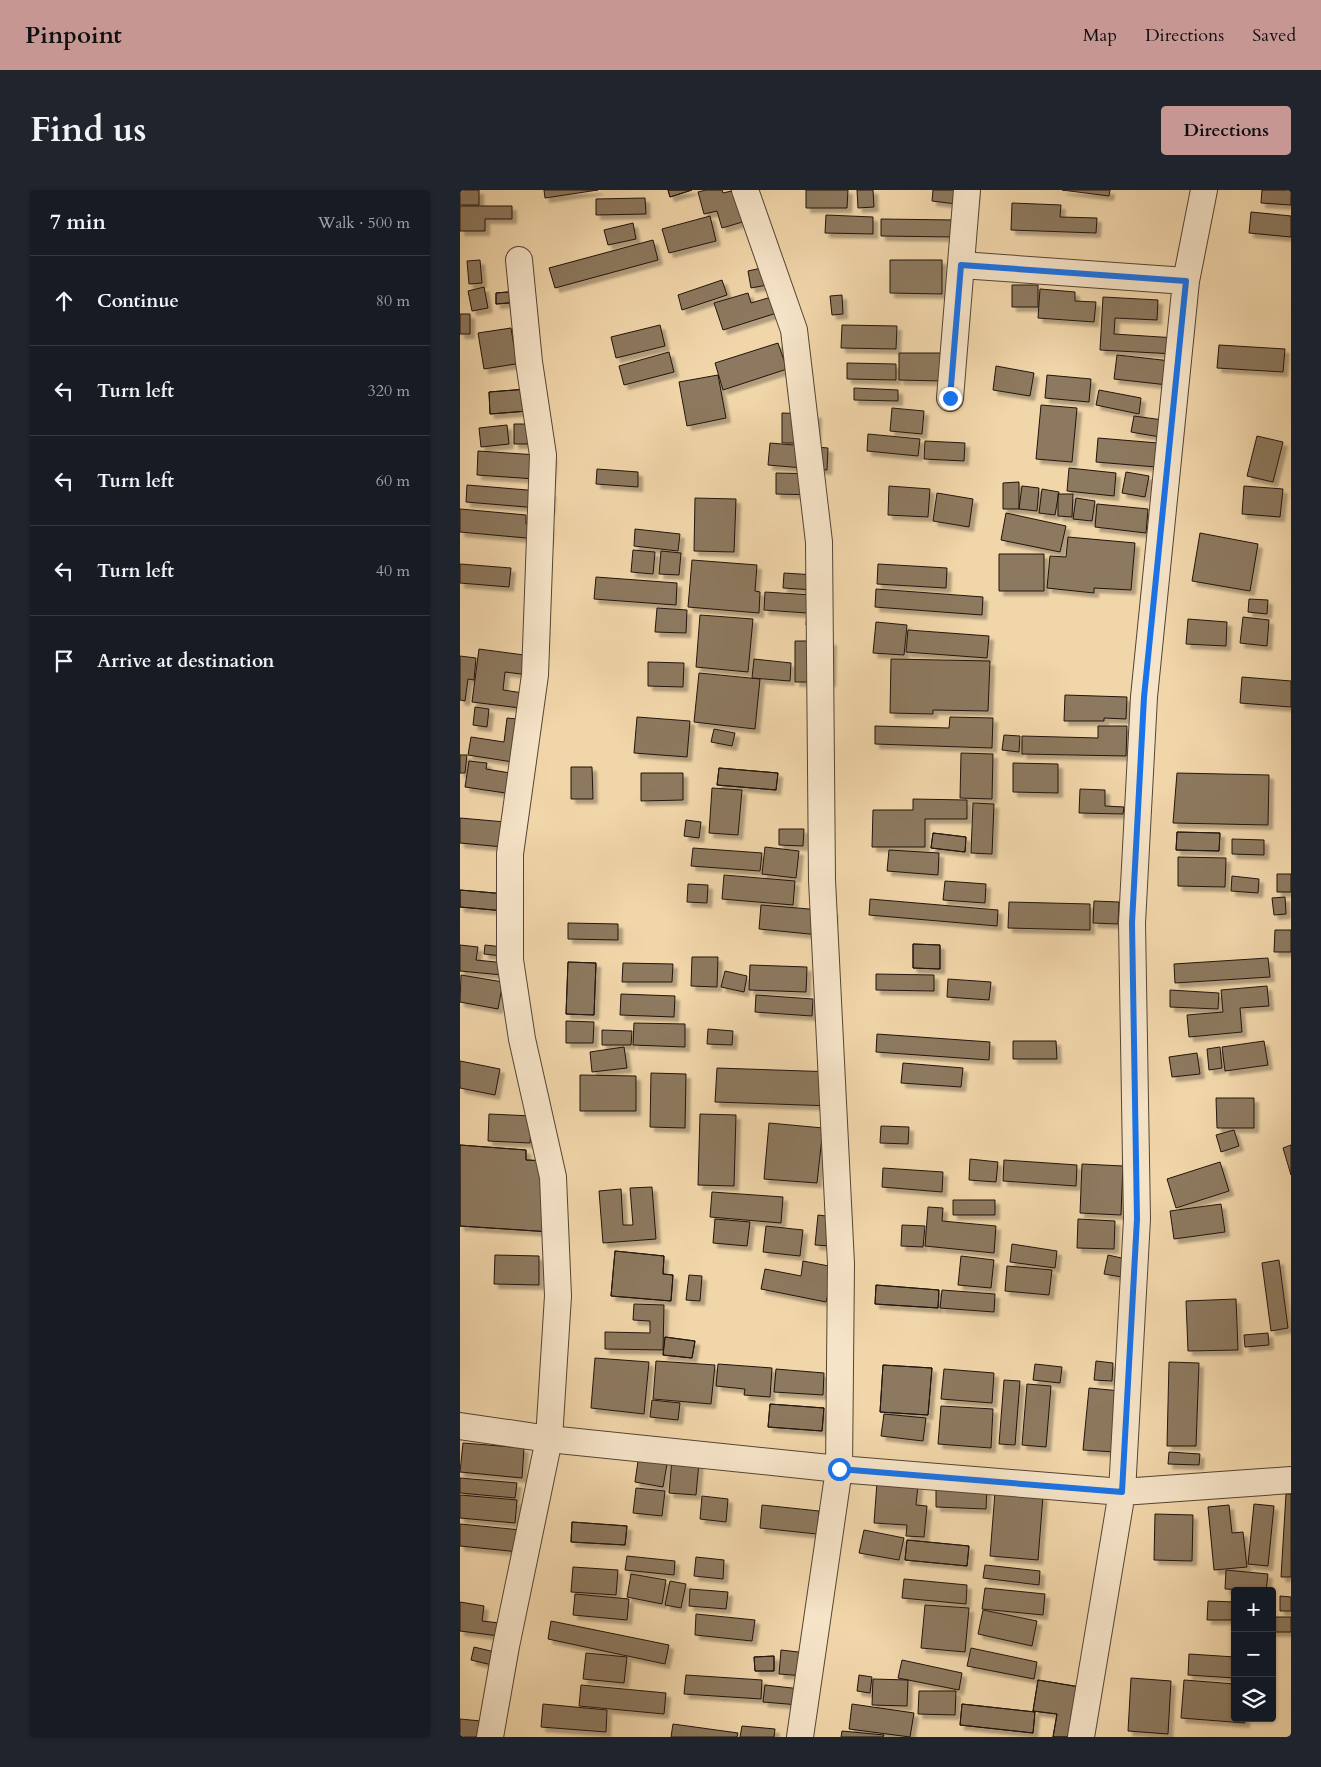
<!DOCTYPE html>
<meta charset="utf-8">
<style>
:root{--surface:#171b24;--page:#20242c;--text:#f1f3f6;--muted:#9ea1a6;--line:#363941;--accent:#c59692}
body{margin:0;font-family:Cardo,serif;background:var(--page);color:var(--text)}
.controls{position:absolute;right:15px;bottom:15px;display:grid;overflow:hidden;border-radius:5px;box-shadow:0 1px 4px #0004}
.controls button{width:45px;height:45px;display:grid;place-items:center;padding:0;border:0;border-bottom:1px solid var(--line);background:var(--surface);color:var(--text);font:25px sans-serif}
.stop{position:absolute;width:15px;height:15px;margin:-11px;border:4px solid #1a73e8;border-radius:50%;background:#fff}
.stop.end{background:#1a73e8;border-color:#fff;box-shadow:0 1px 5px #0008}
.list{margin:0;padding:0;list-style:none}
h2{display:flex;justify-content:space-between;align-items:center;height:65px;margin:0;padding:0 20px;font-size:21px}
h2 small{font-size:16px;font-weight:400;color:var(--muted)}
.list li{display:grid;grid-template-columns:32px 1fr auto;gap:15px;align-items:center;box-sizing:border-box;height:90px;padding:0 20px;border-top:1px solid var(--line)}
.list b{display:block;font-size:19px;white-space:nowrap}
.list em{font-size:16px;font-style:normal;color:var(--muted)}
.icon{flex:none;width:28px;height:28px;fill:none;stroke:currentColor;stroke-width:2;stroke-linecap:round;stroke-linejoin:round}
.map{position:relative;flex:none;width:831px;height:1547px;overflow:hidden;border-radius:5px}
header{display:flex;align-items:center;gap:30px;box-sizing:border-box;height:70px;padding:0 25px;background:var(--accent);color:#111}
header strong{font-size:24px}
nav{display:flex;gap:28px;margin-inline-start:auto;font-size:18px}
.intro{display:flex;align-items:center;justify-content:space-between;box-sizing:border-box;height:120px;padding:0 30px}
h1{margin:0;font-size:35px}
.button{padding:12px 22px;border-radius:5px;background:var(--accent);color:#111;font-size:18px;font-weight:700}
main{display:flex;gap:30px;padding:0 30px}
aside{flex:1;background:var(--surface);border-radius:5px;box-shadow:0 1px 4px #0004}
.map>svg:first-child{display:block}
.building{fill:#8d795f;stroke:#21140d;filter:url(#shadow)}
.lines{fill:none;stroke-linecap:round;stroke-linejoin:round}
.minor-casing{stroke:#554434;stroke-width:28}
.minor{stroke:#f6e4c8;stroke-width:26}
.route{stroke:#1a73e8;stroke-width:6}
</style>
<header>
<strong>Pinpoint</strong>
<nav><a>Map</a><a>Directions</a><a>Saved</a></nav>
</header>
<div class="intro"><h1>Find us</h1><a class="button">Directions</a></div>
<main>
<aside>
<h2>7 min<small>Walk · 500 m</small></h2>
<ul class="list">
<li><svg class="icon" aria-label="ahead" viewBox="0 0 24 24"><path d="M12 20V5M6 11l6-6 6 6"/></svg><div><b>Continue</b></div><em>80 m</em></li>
<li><svg class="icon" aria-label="left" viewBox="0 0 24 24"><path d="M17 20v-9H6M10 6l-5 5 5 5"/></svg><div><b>Turn left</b></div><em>320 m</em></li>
<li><svg class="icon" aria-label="left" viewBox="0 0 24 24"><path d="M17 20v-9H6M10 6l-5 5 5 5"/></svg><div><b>Turn left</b></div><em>60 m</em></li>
<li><svg class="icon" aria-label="left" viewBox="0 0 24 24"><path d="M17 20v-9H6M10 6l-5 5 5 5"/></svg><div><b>Turn left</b></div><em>40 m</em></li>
<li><svg class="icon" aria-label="arrive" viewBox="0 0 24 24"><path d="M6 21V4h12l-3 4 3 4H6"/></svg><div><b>Arrive at destination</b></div></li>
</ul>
</aside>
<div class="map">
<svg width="831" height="1547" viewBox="0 0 831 1547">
<defs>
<filter id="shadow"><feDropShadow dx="4.5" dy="4.5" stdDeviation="1" flood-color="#0004"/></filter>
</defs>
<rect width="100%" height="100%" fill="#f1d6aa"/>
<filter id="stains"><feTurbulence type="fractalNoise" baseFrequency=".004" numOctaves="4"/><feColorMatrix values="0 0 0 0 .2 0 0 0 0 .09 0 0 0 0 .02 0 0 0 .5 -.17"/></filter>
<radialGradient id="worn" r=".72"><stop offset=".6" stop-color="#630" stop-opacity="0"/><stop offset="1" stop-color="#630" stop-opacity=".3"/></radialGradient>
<path class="building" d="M0,0H19V15H0Z
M84,0H138L85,8Z
M208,0H232L210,7Z
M208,0H232L210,7Z
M246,0H262L263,3L276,0L296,28L262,38L257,21L244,24L238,2Z
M346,0H388L387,18H346Z
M397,0H413L414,17L398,18Z
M473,0H515L513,16L472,11Z
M602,0H650L649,6Z
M802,0H831V15L801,13Z
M185,8L186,24L136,25V9Z
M552,13L601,15L600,27L637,28L636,43L551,40Z
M0,16H52V29H25V41H0Z
M791,22L831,26V47L789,43Z
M366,25L413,27V44L365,43Z
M250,26L256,51L209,63L202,39Z
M421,29L495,30V47L421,46Z
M173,33L176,49L148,55L144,40Z
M193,50L198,70L95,98L89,78Z
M20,70L22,93L9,94L7,71Z
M430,70H482V104L430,103Z
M315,75L318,93L291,98L288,81Z
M262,90L267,105L222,120L218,105Z
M552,95H578V117H552Z
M24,97L28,118L12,121L8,101Z
M580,99L615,102V111L636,112L634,132L578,128Z
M60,101L61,112L36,114V103Z
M60,101L61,112L36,114V103Z
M288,103L291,113L318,105L323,121L263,140L254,113Z
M382,105L383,124L372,125L370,106Z
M643,107L698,110L697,130L655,128L654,144L716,148L715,164L640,160Z
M0,124H10V144H0Z
M200,135L205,156L156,168L151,147Z
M382,135L437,136L436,159L381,158Z
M51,138L54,156L70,153L74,171L24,179L18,143Z
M318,153L327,179L263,200L255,173Z
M759,155L825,159L823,182L757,178Z
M209,162L214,182L164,195L159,176Z
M439,163H483L482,191L439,190Z
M657,165L711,171L708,195L654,189Z
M387,173L436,174V190L387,189Z
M536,176L574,183L570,206L533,200Z
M258,185L266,228L227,236L219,192Z
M587,185L631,189L629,212L585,208Z
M394,198L438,200V211L394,210Z
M67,199L68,221L30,224L29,202Z
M67,199L68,221L30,224L29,202Z
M639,200L681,208L679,224L636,215Z
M581,215L617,218L612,272L576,269Z
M432,218L464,221L462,244L430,241Z
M322,223L357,224L356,253H322Z
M674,226L703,230L700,247L671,242Z
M54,234H85L86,254H54Z
M47,235L49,254L21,257L19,238Z
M408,244L460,249L458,266L407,261Z
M797,246L823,252L813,292L787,286Z
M638,248L698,253L696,277L636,272Z
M465,251L505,253L504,271L464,269Z
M310,253L368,258L367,280L308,275Z
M18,261L92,266L90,290L17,285Z
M609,278L656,283L654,306L607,301Z
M137,279L178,282V297L136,294Z
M666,282L689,286L685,307L662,303Z
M316,283L360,284L359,305L316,304Z
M559,292V319H543V293Z
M7,295L91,302L90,319L6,312Z
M429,296L470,299L468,327L428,325Z
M562,296L579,298L577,321L559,319Z
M784,296L823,299L820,327L782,324Z
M582,299L599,302L595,325L579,323Z
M477,303L513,309L509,337L473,331Z
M598,304H613L612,327L598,326Z
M235,308L276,309L274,362L234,361Z
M616,308L635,311L632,331L613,329Z
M637,314L688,319L686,343L635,337Z
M0,319L66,325V334L89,336L88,350L0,342Z
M546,323L606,336L600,362L541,350Z
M175,339L220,344L218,361L174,356Z
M740,343L798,354L790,401L732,391Z
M608,347L675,353L671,400L634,398V403L587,398L590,366L606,367Z
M173,360L195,362L193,384L171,382Z
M201,361L221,363L219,385L199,384Z
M539,364H584V401H539Z
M232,370L297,375L295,401L300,402L299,423L228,417Z
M0,374L51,378L49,397L0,393Z
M418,374L487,378L486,398L417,394Z
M324,383L355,385L354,400L323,398Z
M136,387L217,393L216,415L134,409Z
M416,399L523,407L522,425L415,417Z
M305,402L367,406L365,437L346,435L347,423L304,420Z
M789,409L808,410L807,424L788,422Z
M197,418L227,420L226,443L195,442Z
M240,425L293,429L288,482L236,477Z
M783,427L809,430L807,456L780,453Z
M728,429L767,432L766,456L726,454Z
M416,432L447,435L444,465L413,463Z
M448,440L529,446L527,468L446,462Z
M335,451H372L371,492H335Z
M19,459L79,467L77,486L45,482L43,500L70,504L68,519L12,512Z
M0,466L16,468L14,490L8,489L5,511L0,510Z
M294,469L331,473L330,491L292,488Z
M431,469L530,471L528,521L473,520V524L430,523Z
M188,472L224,473L223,497L188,496Z
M239,483L300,489L295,539L234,532Z
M782,487L831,491V517L780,513Z
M605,505L667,507L666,529L644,528V531H604Z
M15,517L29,519L27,537L13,535Z
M177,527L230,531L227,567L174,563Z
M490,527L533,528L532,558L415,554V536L489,538Z
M47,528L66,530L59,573L8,565L11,547L44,552Z
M638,536H667L666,566L562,564V546L638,548Z
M254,539L275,543L272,556L251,552Z
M544,545L560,546L559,562L542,560Z
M501,563L533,564L532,609L500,608Z
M0,565H7L5,583H0Z
M9,571L27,573L26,579L62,585L59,605L5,597Z
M553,573L598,574V603L553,602Z
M111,577H132L133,609H111Z
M259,578L318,583L316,600L257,595Z
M259,578L318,583L316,600L257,595Z
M181,583H223V610L181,611Z
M717,583L809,585L808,635L713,633Z
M252,598L282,600L278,645L249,643Z
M620,599L645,600V616L664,617L663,624L619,623Z
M453,609L507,610V629H465V657H412L413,620H453Z
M513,613L534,614L532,664L511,663Z
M0,628L57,633L54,658L0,653Z
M226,630L241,632L239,648L224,646Z
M319,639H344L343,656L319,655Z
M717,642L760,643L759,661L716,660Z
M717,642L760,643L759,661L716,660Z
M473,643L506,647L505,662L471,658Z
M473,643L506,647L505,662L471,658Z
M772,649L804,650V665L772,664Z
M305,657L339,661L336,688L302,684Z
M233,658L302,663L300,681L231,676Z
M429,660L479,663L478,685L427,681Z
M718,667L766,668L765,697L718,696Z
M817,684H831V702H817Z
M264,685L335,691L333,715L262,709Z
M772,686L799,689L798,703L771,701Z
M485,691L526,694L525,713L483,710Z
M228,694L248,695L247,713L227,712Z
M0,700L46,704L45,721L0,717Z
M0,700L46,704L45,721L0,717Z
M825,707L826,724L814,725L812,708Z
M410,709L538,720L537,736L409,725Z
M634,711L659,712L658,734L633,733Z
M549,712L630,714V740L548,738Z
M301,715L373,721L370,746L299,739Z
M108,733L158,734V750L108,749Z
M815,740H831V762H814Z
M453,754L480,755V779L453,778Z
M453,754L480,755V779L453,778Z
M0,755L18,757L16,770L55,774L53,786L0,781Z
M25,755L52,758L51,767L24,764Z
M232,767H258L257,797L231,796Z
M808,768L810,787L715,793L714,774Z
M108,772L136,773L134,825L106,824Z
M108,772L136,773L134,825L106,824Z
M163,773L213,774L212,792H162Z
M290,775L347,777L346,802L289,800Z
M265,781L287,786L284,802L261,797Z
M416,784L474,785V801L416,800Z
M1,785L43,792L38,819L0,812Z
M488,789L531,792L529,810L487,807Z
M807,796L809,816L780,818L782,842L729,847L727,825L763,822L761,800Z
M710,800L759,803L758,819L710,817Z
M161,804L215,806L214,827L160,825Z
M296,805L353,809L352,826L295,822Z
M106,831L134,832L133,853H106Z
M174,833L225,834V857L173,855Z
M248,839L273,841L272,855L247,854Z
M142,840L172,841L171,855H142Z
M417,844L530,852L529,870L416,862Z
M553,851H596L597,869H553Z
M804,851L808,875L765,881L762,857Z
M164,857L167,878L132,882L130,862Z
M760,857L762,878L749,880L747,859Z
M737,863L740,884L712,887L709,867Z
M0,871L40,879L35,905L0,898Z
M443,873L503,878L501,897L441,893Z
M257,878L374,882L373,916L255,912Z
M191,883L226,884L225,938L190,937Z
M120,885L176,886V921H120Z
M756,908H794V938H757Z
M29,924L72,926L70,953L28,951Z
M240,924L276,925L274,996L238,995Z
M309,933L363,938L357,993L304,989Z
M421,936L449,937L448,954L420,953Z
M774,940L779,956L761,962L756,945Z
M0,955L66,960V970L88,971L91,1042L0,1036Z
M0,955L66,960V970L88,971L91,1042L0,1036Z
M831,955V985L823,958Z
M510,969L538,972L536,992L509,990Z
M544,970L617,975L616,996L543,991Z
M760,972L769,1001L716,1018L707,989Z
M622,974L663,976L661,1025L620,1023Z
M423,978L483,982L482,1002L422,997Z
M192,997L196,1049L143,1053L139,1001L161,999L163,1035H173L170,998Z
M252,1002L323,1007L321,1033L250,1027Z
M493,1010H535V1025H493Z
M761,1014L765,1042L714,1049L710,1021Z
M468,1017L483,1018L482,1031L536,1036L534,1063L465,1056Z
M358,1025L374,1027L371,1056L355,1055Z
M255,1029L290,1032L287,1056L253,1053Z
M618,1029L655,1031L654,1059L617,1058Z
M442,1035L465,1036L463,1057L441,1056Z
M306,1036L343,1040L340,1066L303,1062Z
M552,1054L597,1061L595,1078L550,1072Z
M155,1061L204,1066L203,1084L213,1085L211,1111L151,1106Z
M155,1061L204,1066L203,1084L213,1085L211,1111L151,1106Z
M35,1065L79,1066V1095L34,1094Z
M648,1065L666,1069L662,1087L644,1084Z
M501,1066L534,1070L531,1098L498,1095Z
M819,1070L828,1138L811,1141L802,1073Z
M343,1071L374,1077L366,1112L301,1099L305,1079L341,1086Z
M547,1076L592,1080L589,1105L545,1101Z
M229,1085L242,1086L240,1111L226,1110Z
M416,1095L479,1100L478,1118L415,1114Z
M416,1095L479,1100L478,1118L415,1114Z
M482,1100L535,1104L534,1122L480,1118Z
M776,1109L778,1160L728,1161L726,1111Z
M174,1114L204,1115L203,1160L145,1159V1142L190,1143V1131L173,1130Z
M808,1143L809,1155L785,1157L784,1145Z
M205,1147L235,1151L232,1168L203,1165Z
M205,1147L235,1151L232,1168L203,1165Z
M135,1168L189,1172L184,1224L131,1218Z
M196,1171L255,1175L251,1214L193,1209Z
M636,1171L653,1173L652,1191L634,1190Z
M709,1172L739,1173L736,1256H707Z
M258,1174L312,1178L310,1207L284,1205L285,1199L256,1196Z
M575,1174L602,1177L600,1193L573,1190Z
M423,1175L472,1178L468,1225L420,1222Z
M423,1175L472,1178L468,1225L420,1222Z
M316,1179L364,1183L363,1205L314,1202Z
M484,1179L534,1183L532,1213L481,1209Z
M544,1190L560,1191L555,1255L539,1254Z
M567,1194L591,1196L586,1257L562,1255Z
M629,1198L661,1201L655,1262L623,1260Z
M192,1210L220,1213L218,1230L190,1227Z
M310,1214L364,1218L362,1241L308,1237Z
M310,1214L364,1218L362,1241L308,1237Z
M481,1216L533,1219L531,1258L478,1254Z
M424,1224L466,1228L463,1251L421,1246Z
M3,1253L64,1258L62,1288L0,1282Z
M709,1262L740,1264L739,1275L708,1274Z
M179,1264L208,1268L203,1297L175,1292Z
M212,1269L239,1272L236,1305L209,1303Z
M0,1288L57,1293L55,1308L0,1303Z
M417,1292L458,1295L456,1315L467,1316L464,1347L446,1346L447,1335L414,1333Z
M476,1296L527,1297L526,1319L476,1317Z
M176,1298L205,1301L202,1326L173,1323Z
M535,1302L583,1306L578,1370L530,1366Z
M826,1304H831V1387H821Z
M0,1305L57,1310L55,1333L0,1328Z
M242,1306L268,1309L266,1332L240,1329Z
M794,1314L814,1316L808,1376L788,1374Z
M302,1315L359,1321L357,1344L300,1338Z
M769,1315L772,1343L783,1342L787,1377L754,1380L748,1317Z
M695,1324L733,1325L732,1371L694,1370Z
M112,1332L167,1336L165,1355L111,1352Z
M112,1332L167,1336L165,1355L111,1352Z
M0,1334L61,1340L59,1362L0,1356Z
M404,1340L444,1348L439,1370L399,1363Z
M447,1350L509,1356L507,1376L445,1370Z
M447,1350L509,1356L507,1376L445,1370Z
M167,1366L215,1371L214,1385L165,1380Z
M236,1367L264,1370L263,1389L234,1386Z
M525,1375L580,1381L579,1395L523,1388Z
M113,1377L158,1380L156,1405L111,1402Z
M766,1380L808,1384L806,1401L765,1399Z
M171,1384L206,1390L202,1414L167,1407Z
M444,1389L507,1395L506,1414L442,1408Z
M210,1391L226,1394L221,1418L205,1415Z
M525,1398L585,1404L583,1425L522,1419Z
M230,1399L268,1402L266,1419L229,1416Z
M115,1404L169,1409L167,1430L113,1425Z
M820,1406L831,1407V1421H820Z
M748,1411L775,1412V1430H747Z
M0,1412L24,1416L22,1431L48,1434L47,1447L0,1441Z
M465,1415L509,1418L505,1462L461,1458Z
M523,1420L577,1431L572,1456L518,1444Z
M236,1424L295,1430L292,1451L235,1445Z
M812,1427H831V1442H812Z
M91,1431L209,1455L205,1474L88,1449Z
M14,1457L39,1463L36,1476L11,1470Z
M511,1458L577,1472L574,1489L507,1476Z
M321,1460L347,1463L345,1486L319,1484Z
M126,1463L167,1467L164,1493L123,1489Z
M729,1464L775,1467V1488L728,1485Z
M314,1466V1481H295L294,1467Z
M314,1466V1481H295L294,1467Z
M442,1470L502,1483L499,1500L438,1488Z
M226,1485L302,1490L301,1509L224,1504Z
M399,1485L412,1487L410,1503L397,1501Z
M671,1488L711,1491L708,1544L668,1541Z
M413,1489L448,1490L447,1516L412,1515Z
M578,1490L626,1498L622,1547H593L597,1524L573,1521Z
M578,1490L626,1498L622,1547H593L597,1524L573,1521Z
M724,1490L775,1494V1528H785V1533L721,1528Z
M121,1495L206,1503L204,1524L119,1516Z
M305,1495L341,1499L339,1515L303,1512Z
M459,1501H496L495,1525L458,1524Z
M83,1514L147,1520L146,1542L81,1537Z
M392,1514L454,1523L450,1547L389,1539Z
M502,1514L575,1522L573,1543L500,1535Z
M502,1514L575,1522L573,1543L500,1535Z
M0,1529L21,1531L20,1547H0Z
M213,1534L278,1543L277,1547H211Z
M282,1536L315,1539L314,1547H280Z
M382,1541L424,1545L423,1547H381Z"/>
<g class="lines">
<defs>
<path id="minor" d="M285,0L334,140L359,352L362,690L381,1074L379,1279L340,1547
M501,75L726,91
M490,208L507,0
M0,1236L89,1249L379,1279L662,1302L831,1290
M30,1547L46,1456L89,1249L98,1106L93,987L62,849L50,770V664L75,485L83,265L69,172L59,70
M621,1547L662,1302L677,1029L672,733L684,507L726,91L744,0"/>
</defs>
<use href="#minor" class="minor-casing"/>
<use href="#minor" class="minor"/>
</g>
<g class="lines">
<path class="route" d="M379,1279L662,1302L677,1029L672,733L684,507L726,91L501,75L490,208"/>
</g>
<rect width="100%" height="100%" filter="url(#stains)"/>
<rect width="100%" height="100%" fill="url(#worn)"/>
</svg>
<div class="controls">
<button>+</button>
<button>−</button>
<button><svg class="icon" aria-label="layers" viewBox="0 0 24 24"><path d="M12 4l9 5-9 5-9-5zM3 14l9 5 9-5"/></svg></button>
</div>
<div class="stop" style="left:379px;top:1279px"></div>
<div class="stop end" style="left:490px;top:208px"></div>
</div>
</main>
